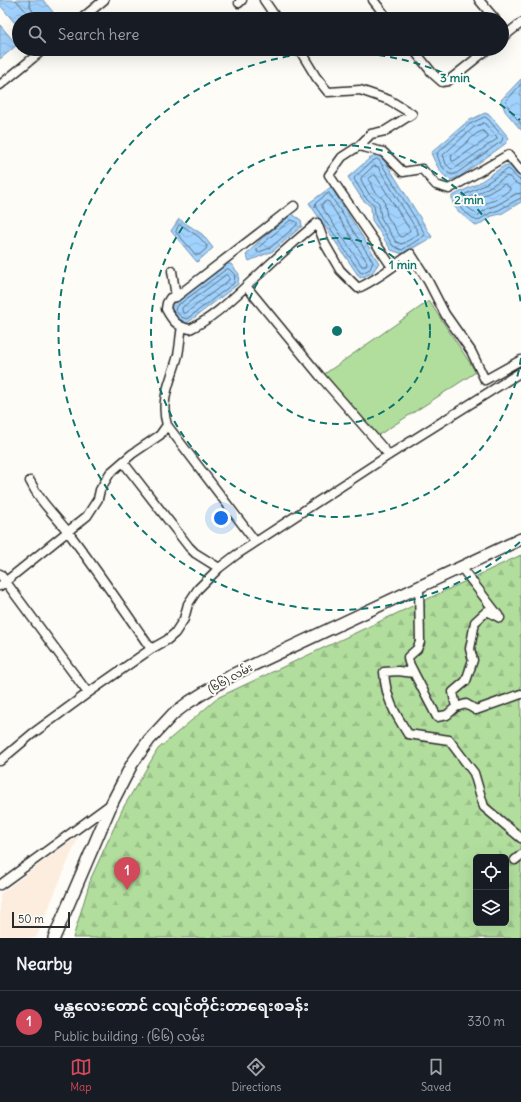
<!DOCTYPE html>
<meta charset="utf-8">
<style>
:root{--surface:#171b24;--page:#242831;--text:#f1f3f6;--muted:#9ea1a6;--line:#363941;--accent:#d1495b}
body{margin:0;font-family:Delius,"Noto Sans Myanmar",sans-serif;background:var(--page);color:var(--text)}
.controls{position:absolute;right:12px;bottom:12px;display:grid;overflow:hidden;border-radius:6px;box-shadow:0 4px 16px #0002}
.controls button{width:36px;height:36px;display:grid;place-items:center;padding:0;border:0;border-bottom:1px solid var(--line);background:var(--surface);color:var(--text);font:20px sans-serif}
.scale{position:absolute;left:12px;bottom:10px;width:58px;box-sizing:border-box;padding-left:4px;border:2px solid #2b2b2b;border-top:0;font-size:11px;line-height:14px;white-space:nowrap;color:#2b2b2b;-webkit-text-stroke:3px #fdfcf7;paint-order:stroke}
.you{position:absolute;left:221px;top:518px;width:14px;height:14px;margin:-10px;border:3px solid #fff;border-radius:50%;background:#1a73e8;box-shadow:0 0 0 6px #1a73e833}
.badge{display:grid;place-items:center;width:26px;height:26px;border-radius:50%;background:var(--accent);color:#fff;font-size:13px;font-weight:700}
.pin{position:absolute;translate:-50% -33px;filter:drop-shadow(0 1px 2px #0008)}
.pin::after{content:'';position:absolute;top:21px;width:14px;height:12px;background:inherit;clip-path:polygon(0 0,100% 0,50% 100%)}
.list{margin:0;padding:0;list-style:none}
h2{display:flex;justify-content:space-between;align-items:center;height:52px;margin:0;padding:0 16px;font-size:17px}
h2 small{font-size:13px;font-weight:400;color:var(--muted)}
.list li{display:grid;grid-template-columns:26px 1fr auto;gap:12px;align-items:center;box-sizing:border-box;height:56px;padding:0 16px;border-top:1px solid var(--line)}
.list b{display:block;font-size:15px;white-space:nowrap}
.list p{margin:0;font-size:13px;white-space:nowrap;color:var(--muted)}
.list em{font-size:13px;font-style:normal;color:var(--muted)}
.icon{flex:none;width:22px;height:22px;fill:none;stroke:currentColor;stroke-width:2;stroke-linecap:round;stroke-linejoin:round}
.map{position:relative;flex:none;width:521px;height:938px;overflow:hidden}
.search{position:absolute;background:var(--surface);box-shadow:0 4px 16px #0002;left:12px;right:12px;top:12px;height:44px;display:flex;align-items:center;gap:10px;box-sizing:border-box;padding:0 14px;border-radius:22px;color:var(--muted);font-size:15px}
.sheet{height:108px;background:var(--surface)}
nav{display:flex;justify-content:space-around;align-items:center;box-sizing:border-box;height:56px;border-top:1px solid var(--line);background:var(--surface);font-size:11px;color:var(--muted)}
nav a{display:grid;justify-items:center;gap:2px}
nav .on{color:var(--accent)}
.map>svg:first-child{display:block}
.built{fill:#fceddf}
.forest{fill:url(#forest-firs);stroke:#6e8464;fill-rule:evenodd}
.park{fill:#b1de9d;stroke:#6e8464}
.water{fill:url(#water-waves);stroke:#718fa9}
.lines{fill:none;stroke-linecap:round;stroke-linejoin:round}
.shore{stroke:#5a6e7f;stroke-width:1}
.street-casing{stroke:#2b2b2b;stroke-width:11}
.secondary-casing{stroke:#2b2b2b;stroke-width:14}
.street{stroke:#fdfcf7;stroke-width:8}
.secondary{stroke:#fdfcf7;stroke-width:11}
.ring{fill:none;stroke:#0f766e;stroke-width:2;stroke-dasharray:7 5}
.labels{text-anchor:middle;stroke-width:4;stroke-linejoin:round;paint-order:stroke}
.street-label{font-size:11px;fill:#2b2b2b;stroke:#fdfcf7}
.centre{fill:#0f766e;stroke:#fdfcf7;stroke-width:2}
.ring-label{font-size:12px;text-anchor:middle;font-weight:bold;fill:#0f766e;stroke:#fdfcf7;stroke-width:4;stroke-linejoin:round;paint-order:stroke}
</style>
<div class="map">
<svg width="521" height="938" viewBox="0 0 521 938">
<defs>
<pattern id="forest-firs" width="22" height="20" patternUnits="userSpaceOnUse"><rect width="22" height="20" fill="#b1de9d"/><path d="M5 1l3.5 6h-7zM16 11l3.5 6h-7z" fill="#98bf87"/></pattern>
<pattern id="water-waves" width="16" height="10" patternUnits="userSpaceOnUse"><rect width="16" height="10" fill="#a0d2fd"/><path d="M0 5q4-4 8 0t8 0" fill="none" stroke="#8ab4d9"/></pattern>
</defs>
<rect width="100%" height="100%" fill="#fdfcf7"/>
<filter id="ink" filterUnits="userSpaceOnUse"><feTurbulence type="fractalNoise" baseFrequency=".025" numOctaves="2"/><feDisplacementMap in="SourceGraphic" scale="8" xChannelSelector="R" yChannelSelector="G"/><feConvolveMatrix kernelMatrix="1 2 1 2 8 2 1 2 1" color-interpolation-filters="sRGB"/></filter>
<g filter="url(#ink)">
<path class="built" d="M79,835L36,938H0V894Z"/>
<path class="forest" d="M521,555V938H73L91,878L123,808L158,749L219,697ZM476,857H506V923H476Z"/>
<path class="park" d="M429,301L476,372L377,436L323,375Z"/>
<path class="water" d="M0,0H43L53,12L45,19H19V28L0,5Z
M0,25L17,45L0,59Z
M521,79V130L505,111L501,100Z
M485,113L490,115L509,138L505,144L459,177L451,180C440,175 436,164 431,153L468,121Z
M380,153L432,237L403,254L391,250L372,220L371,207L362,199L348,177L369,159Z
M511,164L521,178V202L501,214L492,216L477,226C467,218 451,210 452,196L477,184L504,166Z
M331,187L379,263L372,273L360,278L309,203Z
M292,214L301,220L302,226L273,251L249,261L246,255L260,240Z
M179,219L202,234L213,248L197,262L171,231Z
M226,264H231L239,274L238,284L186,324C178,320 171,315 171,305Z"/>
<g class="lines">
<path class="shore" d="M16,0L30,16L33,12L30,6L29,0
M521,84L506,101L509,109L521,124
M485,117L488,119L503,137L502,141L457,173L452,175C444,172 438,161 437,153L470,124Z
M484,123L497,137V139L454,169H451L446,164L443,155L473,128Z
M483,131L488,135V138L454,161H452L451,156L476,134Z
M377,159L379,160L425,234L424,236L402,250L393,246L376,219L374,205L365,197L354,179L355,177L371,162Z
M374,166L378,167L418,232V235L402,244L396,242L381,218L379,203L369,194L361,180V178Z
M374,175L376,176L410,230L409,232L402,237L400,236L387,216L384,200L373,190L369,179Z
M521,180C514,179 514,171 508,169L479,188L457,198L456,200L462,210L477,221L490,213L499,210L513,202L521,198
M505,184L510,188V190L495,200L486,203L478,207L474,205V202Z
M521,185C513,184 513,178 507,176L481,192L464,200L463,202L466,206L478,215L488,208L497,205L516,194L521,193
M329,193L373,262L370,269L362,273L360,272L315,206L316,203Z
M327,201L329,202L367,262L366,266H362L322,207V204Z
M291,220L297,222V225L270,248L259,252H257V249Z
M179,225H181L199,237L207,246L206,249L199,255H196L176,232Z
M227,269H229L235,275L234,283L187,319L181,317L175,310L176,307Z
M226,275L229,276V280L186,313H183L182,310V308Z"/>
<defs>
<path id="street" d="M264,0L277,19
M373,0L388,19
M479,0L495,19
M239,3L242,0
M81,19L104,0
M502,27L507,34
M502,38L521,23
M299,49L316,77L328,92L360,90L389,100L412,114L385,131L371,134L359,146L342,157L329,175L392,267
M413,49L433,74L442,82L448,81L488,49
M0,85L44,49
M359,146L383,152L403,172L422,169L436,185L449,189L508,155L521,171
M294,206L176,297L170,298L167,303L166,309C172,320 177,327 190,329C215,317 235,296 255,278C275,259 295,241 317,223L325,244L340,270L358,288C377,280 394,265 411,254L428,281L445,314L471,351L485,380L521,360
M172,271L176,297
M246,286L320,376L389,455
M167,425L255,541
M123,462L189,547L195,553L219,568
M30,481C40,502 54,514 68,532C97,570 124,610 151,649
M461,567L498,615
M0,574L88,693
M0,586L87,516L98,499L100,490L110,473L132,454L160,435L167,425C159,399 172,379 178,355C180,346 180,336 182,327
M414,673C411,667 408,663 408,657L417,649L420,642L419,586
M521,694L476,710L466,704L456,707L447,715L437,717L414,673L398,671L384,672C386,699 394,712 408,734L449,740L474,773L484,807L521,838
M456,707L453,692L466,681L473,660L470,649L475,622L487,611L500,618
M0,761L32,734L88,693L151,649L167,640L175,633L184,619L188,604L198,589L219,568L236,555L389,455L521,372
M515,860L521,855
M0,885L111,804"/>
<path id="secondary" d="M54,938L112,803L132,764L149,740L173,714L189,702L234,674L521,539"/>
</defs>
<use href="#street" class="street-casing"/>
<use href="#secondary" class="secondary-casing"/>
<use href="#street" class="street"/>
<use href="#secondary" class="secondary"/>
</g>
</g>
<g class="ring">
<circle cx="337" cy="331" r="93"/>
<path d="M521 358A186 186 0 1 1 521 304"/>
<path d="M520 542A279 279 0 1 1 520 120"/>
</g>
<g class="labels">
<g class="street-label">
<text transform="translate(230 678) rotate(-29)" y="4">(၆၆) လမ်း</text>
</g>
</g>
<circle cx="337" cy="331" r="6" class="centre"/>
<g class="ring-label">
<text x="455" y="82">3 min</text>
<text x="469" y="204">2 min</text>
<text x="403" y="269">1 min</text>
</g>
</svg>
<div class="controls">
<button><svg class="icon" aria-label="locate" viewBox="0 0 24 24"><circle cx="12" cy="12" r="6"/><path d="M12 2v4M12 18v4M2 12h4M18 12h4"/></svg></button>
<button><svg class="icon" aria-label="layers" viewBox="0 0 24 24"><path d="M12 4l9 5-9 5-9-5zM3 14l9 5 9-5"/></svg></button>
</div>
<div class="scale">50 m</div>
<div class="you"></div>
<div class="pin badge" style="left:127px;top:890px">1</div>
<div class="search"><svg class="icon" aria-label="search" viewBox="0 0 24 24"><circle cx="10" cy="10" r="6"/><path d="M15 15l6 6"/></svg>Search here</div>
</div>
<section class="sheet">
<h2>Nearby<small></small></h2>
<ul class="list">
<li><span class="badge">1</span><div><b>မန္တလေးတောင် ငလျင်တိုင်းတာရေးစခန်း</b><p>Public building · (၆၆) လမ်း</p></div><em>330 m</em></li>
</ul>
</section>
<nav>
<a class="on"><svg class="icon" aria-label="map" viewBox="0 0 24 24"><path d="M3 6l6-2 6 2 6-2v14l-6 2-6-2-6 2zM9 4v14M15 6v14"/></svg>Map</a>
<a><svg class="icon" aria-label="directions" viewBox="0 0 24 24"><path d="M12 3l9 9-9 9-9-9zM9 14v-3h6M13 9l2 2-2 2"/></svg>Directions</a>
<a><svg class="icon" aria-label="saved" viewBox="0 0 24 24"><path d="M7 4h10v16l-5-4-5 4z"/></svg>Saved</a>
</nav>
